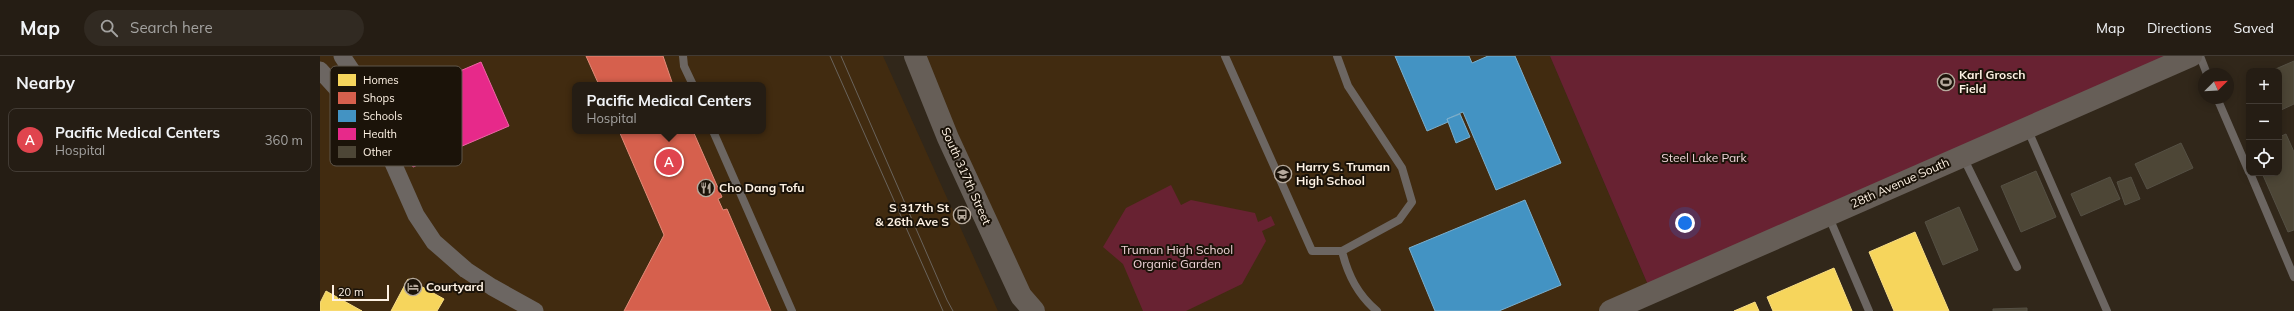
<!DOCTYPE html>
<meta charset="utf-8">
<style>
:root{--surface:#251d14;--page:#312a22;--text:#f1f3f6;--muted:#a3a2a0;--line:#423b34;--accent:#8c9099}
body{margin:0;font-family:Mulish,sans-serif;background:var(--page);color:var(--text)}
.controls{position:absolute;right:12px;top:12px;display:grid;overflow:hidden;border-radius:8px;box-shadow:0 2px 10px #0003}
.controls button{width:36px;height:36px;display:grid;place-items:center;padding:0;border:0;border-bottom:1px solid var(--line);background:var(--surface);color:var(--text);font:20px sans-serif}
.compass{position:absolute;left:1878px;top:12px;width:36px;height:36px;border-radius:50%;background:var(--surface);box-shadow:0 2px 10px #0003;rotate:66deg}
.scale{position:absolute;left:12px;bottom:10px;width:57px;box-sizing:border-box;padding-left:4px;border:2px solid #fdf1e3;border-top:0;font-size:11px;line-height:14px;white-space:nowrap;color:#fdf1e3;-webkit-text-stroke:3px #1b1309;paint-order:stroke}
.you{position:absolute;left:1365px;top:167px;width:14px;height:14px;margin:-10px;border:3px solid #fff;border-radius:50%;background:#1a73e8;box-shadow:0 0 0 6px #1a73e833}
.badge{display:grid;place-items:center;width:26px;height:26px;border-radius:50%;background:var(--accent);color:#fff;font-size:13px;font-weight:700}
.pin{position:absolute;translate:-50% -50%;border:2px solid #fff;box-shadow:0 1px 4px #0006}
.popup{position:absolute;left:252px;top:26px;width:194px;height:52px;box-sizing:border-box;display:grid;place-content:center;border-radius:8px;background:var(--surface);filter:drop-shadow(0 1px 3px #0005);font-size:13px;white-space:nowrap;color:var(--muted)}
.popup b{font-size:15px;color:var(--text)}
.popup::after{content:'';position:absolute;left:50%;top:100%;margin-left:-8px;border:8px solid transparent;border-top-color:var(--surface)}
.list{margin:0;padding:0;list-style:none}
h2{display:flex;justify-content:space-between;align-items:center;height:52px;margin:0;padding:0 16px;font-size:17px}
h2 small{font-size:13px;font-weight:400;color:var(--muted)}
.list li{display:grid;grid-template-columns:26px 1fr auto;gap:12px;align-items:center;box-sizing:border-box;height:64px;margin:0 8px 8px;padding:0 8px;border:1px solid var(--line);border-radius:8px}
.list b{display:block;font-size:15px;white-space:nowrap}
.list p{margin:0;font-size:13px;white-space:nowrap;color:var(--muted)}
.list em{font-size:13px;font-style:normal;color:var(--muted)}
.icon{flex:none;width:22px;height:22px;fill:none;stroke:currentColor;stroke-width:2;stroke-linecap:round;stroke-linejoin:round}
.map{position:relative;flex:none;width:1974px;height:255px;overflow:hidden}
header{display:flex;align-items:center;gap:24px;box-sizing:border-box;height:56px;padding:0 20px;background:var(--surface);border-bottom:1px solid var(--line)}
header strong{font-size:19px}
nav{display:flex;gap:22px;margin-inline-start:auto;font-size:14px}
.search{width:280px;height:36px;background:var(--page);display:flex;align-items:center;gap:10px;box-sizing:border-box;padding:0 14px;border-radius:22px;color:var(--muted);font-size:15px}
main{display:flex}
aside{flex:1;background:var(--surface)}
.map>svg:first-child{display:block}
.built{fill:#412b10;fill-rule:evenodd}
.green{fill:#682232}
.homes{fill:#f6d55c;stroke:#f8dd84}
.shops{fill:#d6604d;stroke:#e28c7a}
.schools{fill:#4393c3;stroke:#7bafcd}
.health{fill:#e7298a;stroke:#ee65a5}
.building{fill:#4d4636;stroke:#555044}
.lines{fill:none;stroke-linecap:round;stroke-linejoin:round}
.lane{stroke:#6c6662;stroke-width:8}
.street{stroke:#6c6662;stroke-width:17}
.secondary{stroke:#665e57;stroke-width:22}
.tram{stroke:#69635c;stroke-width:1}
.labels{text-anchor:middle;stroke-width:4;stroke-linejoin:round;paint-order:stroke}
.poi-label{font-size:12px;font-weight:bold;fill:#fdf1e3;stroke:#1b1309;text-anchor:start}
.park-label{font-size:12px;fill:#efd4d8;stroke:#1b1309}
.street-label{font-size:12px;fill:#fdf1e3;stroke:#1b1309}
.key{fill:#1b1309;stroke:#5f564a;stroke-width:1}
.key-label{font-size:11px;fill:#fdf1e3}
</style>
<header>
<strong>Map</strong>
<div class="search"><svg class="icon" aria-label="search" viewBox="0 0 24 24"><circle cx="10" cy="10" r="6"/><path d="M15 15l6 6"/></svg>Search here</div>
<nav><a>Map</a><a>Directions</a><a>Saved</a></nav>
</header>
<main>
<aside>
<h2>Nearby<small></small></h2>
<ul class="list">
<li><span class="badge" style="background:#e0444e">A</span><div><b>Pacific Medical Centers</b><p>Hospital</p></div><em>360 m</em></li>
</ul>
</aside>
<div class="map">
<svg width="1974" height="255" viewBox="0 0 1974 255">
<rect width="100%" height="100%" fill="#31271a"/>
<path class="built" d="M0,0H563L678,255H0ZM255,29H443V75H255Z
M595,0H1230L1331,236L1290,255H705Z"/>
<path class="green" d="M1230,0H1871L1331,236Z
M851,129L861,149L871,144L935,157L938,166L951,160L955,169L942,175L946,185L922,228L866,255H823L803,208L783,191L806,152Z"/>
<path class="homes" d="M1595,176L1629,255H1574L1549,196Z
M1514,212L1532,255H1453L1447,241Z
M88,223L124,243L117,255H71Z
M6,235L42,255H0V247Z
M1435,246L1439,255H1414Z"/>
<path class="shops" d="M266,0H343L353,29H279Z
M299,75H373L402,141L398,143L403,154L407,153L451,255H304L344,179Z"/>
<path class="schools" d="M1075,0H1149L1152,7L1168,0H1195L1241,107L1176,134L1143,56L1127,63L1128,66L1107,75Z
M1140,58L1150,81L1136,87L1127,63Z
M1205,144L1241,229L1179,255H1115L1089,192Z"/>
<path class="health" d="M161,6L189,70L93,111L72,62L79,41Z"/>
<path class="building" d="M1974,5V48L1959,55V15H1951Z
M1966,78L1974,96V174L1968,176L1942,117H1959V81Z
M1861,87L1873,112L1827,133L1815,108Z
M1716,115L1736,161L1701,176L1681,130Z
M1790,121L1800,143L1761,160L1751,138Z
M1811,121L1820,143L1805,149L1797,126Z
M1639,151L1658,194L1623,209L1605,166Z
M1707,252V255H1673V253Z"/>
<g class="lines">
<path class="lane" d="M363,0L364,10L373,29
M905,0L992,195H1022L1079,164L1092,146L1082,112L1028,30L1017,0
M1880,0L1887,18
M1897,42L1929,116
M1707,72L1787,255
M393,75L472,255
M1643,101L1697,211
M1930,117L1974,221
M1508,159L1549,255
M1022,195C1028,220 1038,239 1057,255"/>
<path class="street" d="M22,0L38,24L39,45
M0,14L19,35L39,45L54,64L96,159L114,186L146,214L172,231L215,255"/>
<path class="secondary" d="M595,0L628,82L701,240L714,255
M1290,255L1871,0"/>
<path class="tram" d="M510,0L623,255
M521,0L627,244L633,255"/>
</g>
<defs>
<symbol id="stadium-ring" viewBox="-11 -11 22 22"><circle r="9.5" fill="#1b1309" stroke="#b6aa9d" stroke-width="1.5"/><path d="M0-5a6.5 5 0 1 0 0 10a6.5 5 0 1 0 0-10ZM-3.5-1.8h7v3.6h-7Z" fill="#b6aa9d"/></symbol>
<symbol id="school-ring" viewBox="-11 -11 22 22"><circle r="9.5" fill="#1b1309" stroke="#b6aa9d" stroke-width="1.5"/><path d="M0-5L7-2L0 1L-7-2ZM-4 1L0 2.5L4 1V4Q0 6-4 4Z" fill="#b6aa9d"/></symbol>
<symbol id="restaurant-ring" viewBox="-11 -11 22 22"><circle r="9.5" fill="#1b1309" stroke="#b6aa9d" stroke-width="1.5"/><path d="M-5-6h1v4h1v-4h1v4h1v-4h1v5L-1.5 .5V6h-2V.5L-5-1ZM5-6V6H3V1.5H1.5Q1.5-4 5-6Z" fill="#b6aa9d"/></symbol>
<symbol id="bus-ring" viewBox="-11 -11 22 22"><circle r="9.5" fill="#1b1309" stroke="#b6aa9d" stroke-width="1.5"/><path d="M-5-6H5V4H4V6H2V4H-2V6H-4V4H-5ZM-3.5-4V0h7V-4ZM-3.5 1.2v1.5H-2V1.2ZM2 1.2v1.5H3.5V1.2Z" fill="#b6aa9d"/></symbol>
<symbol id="hotel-ring" viewBox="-11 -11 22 22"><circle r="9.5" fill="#1b1309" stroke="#b6aa9d" stroke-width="1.5"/><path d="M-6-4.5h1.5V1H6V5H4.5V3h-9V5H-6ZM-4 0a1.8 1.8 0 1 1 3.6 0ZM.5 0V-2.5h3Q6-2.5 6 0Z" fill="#b6aa9d"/></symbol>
</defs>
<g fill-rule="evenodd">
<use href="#stadium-ring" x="1616" y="16" width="20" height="20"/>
<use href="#school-ring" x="953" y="108" width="20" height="20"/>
<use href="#restaurant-ring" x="376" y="122" width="20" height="20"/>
<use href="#bus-ring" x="632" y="149" width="20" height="20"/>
<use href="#hotel-ring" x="83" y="221" width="20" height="20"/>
</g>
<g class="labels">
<g class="poi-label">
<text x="1639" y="23">Karl Grosch<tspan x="1639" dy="14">Field</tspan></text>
<text x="976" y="115">Harry S. Truman<tspan x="976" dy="14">High School</tspan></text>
<text x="399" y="136">Cho Dang Tofu</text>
<text x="629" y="156" text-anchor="end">S 317th St<tspan x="629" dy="14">&amp; 26th Ave S</tspan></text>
<text x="106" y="235">Courtyard</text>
</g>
<g class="park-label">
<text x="1384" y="106">Steel Lake Park</text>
<text x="857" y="198">Truman High School<tspan x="857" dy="14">Organic Garden</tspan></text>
</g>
<g class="street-label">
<text transform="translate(646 120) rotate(66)" y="4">South 317th Street</text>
<text transform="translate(1580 127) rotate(-24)" y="4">28th Avenue South</text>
</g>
</g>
<rect x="10" y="10" width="132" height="100" rx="6" class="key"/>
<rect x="18" y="18" width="18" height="12" fill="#f6d55c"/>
<rect x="18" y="36" width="18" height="12" fill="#d6604d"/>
<rect x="18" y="54" width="18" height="12" fill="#4393c3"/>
<rect x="18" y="72" width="18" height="12" fill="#e7298a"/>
<rect x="18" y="90" width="18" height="12" fill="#4d4636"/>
<g class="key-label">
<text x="43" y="28">Homes</text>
<text x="43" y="46">Shops</text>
<text x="43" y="64">Schools</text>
<text x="43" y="82">Health</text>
<text x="43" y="100">Other</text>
</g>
</svg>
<div class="controls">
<button>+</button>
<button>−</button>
<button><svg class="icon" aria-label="locate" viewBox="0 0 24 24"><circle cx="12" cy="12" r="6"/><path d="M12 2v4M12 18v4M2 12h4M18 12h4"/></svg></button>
</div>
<svg class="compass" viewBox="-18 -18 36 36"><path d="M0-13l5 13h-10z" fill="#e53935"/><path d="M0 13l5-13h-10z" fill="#a3a2a0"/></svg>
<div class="scale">20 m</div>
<div class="you"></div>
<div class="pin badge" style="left:349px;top:106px;background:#e0444e">A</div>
<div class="popup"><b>Pacific Medical Centers</b>Hospital</div>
</div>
</main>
